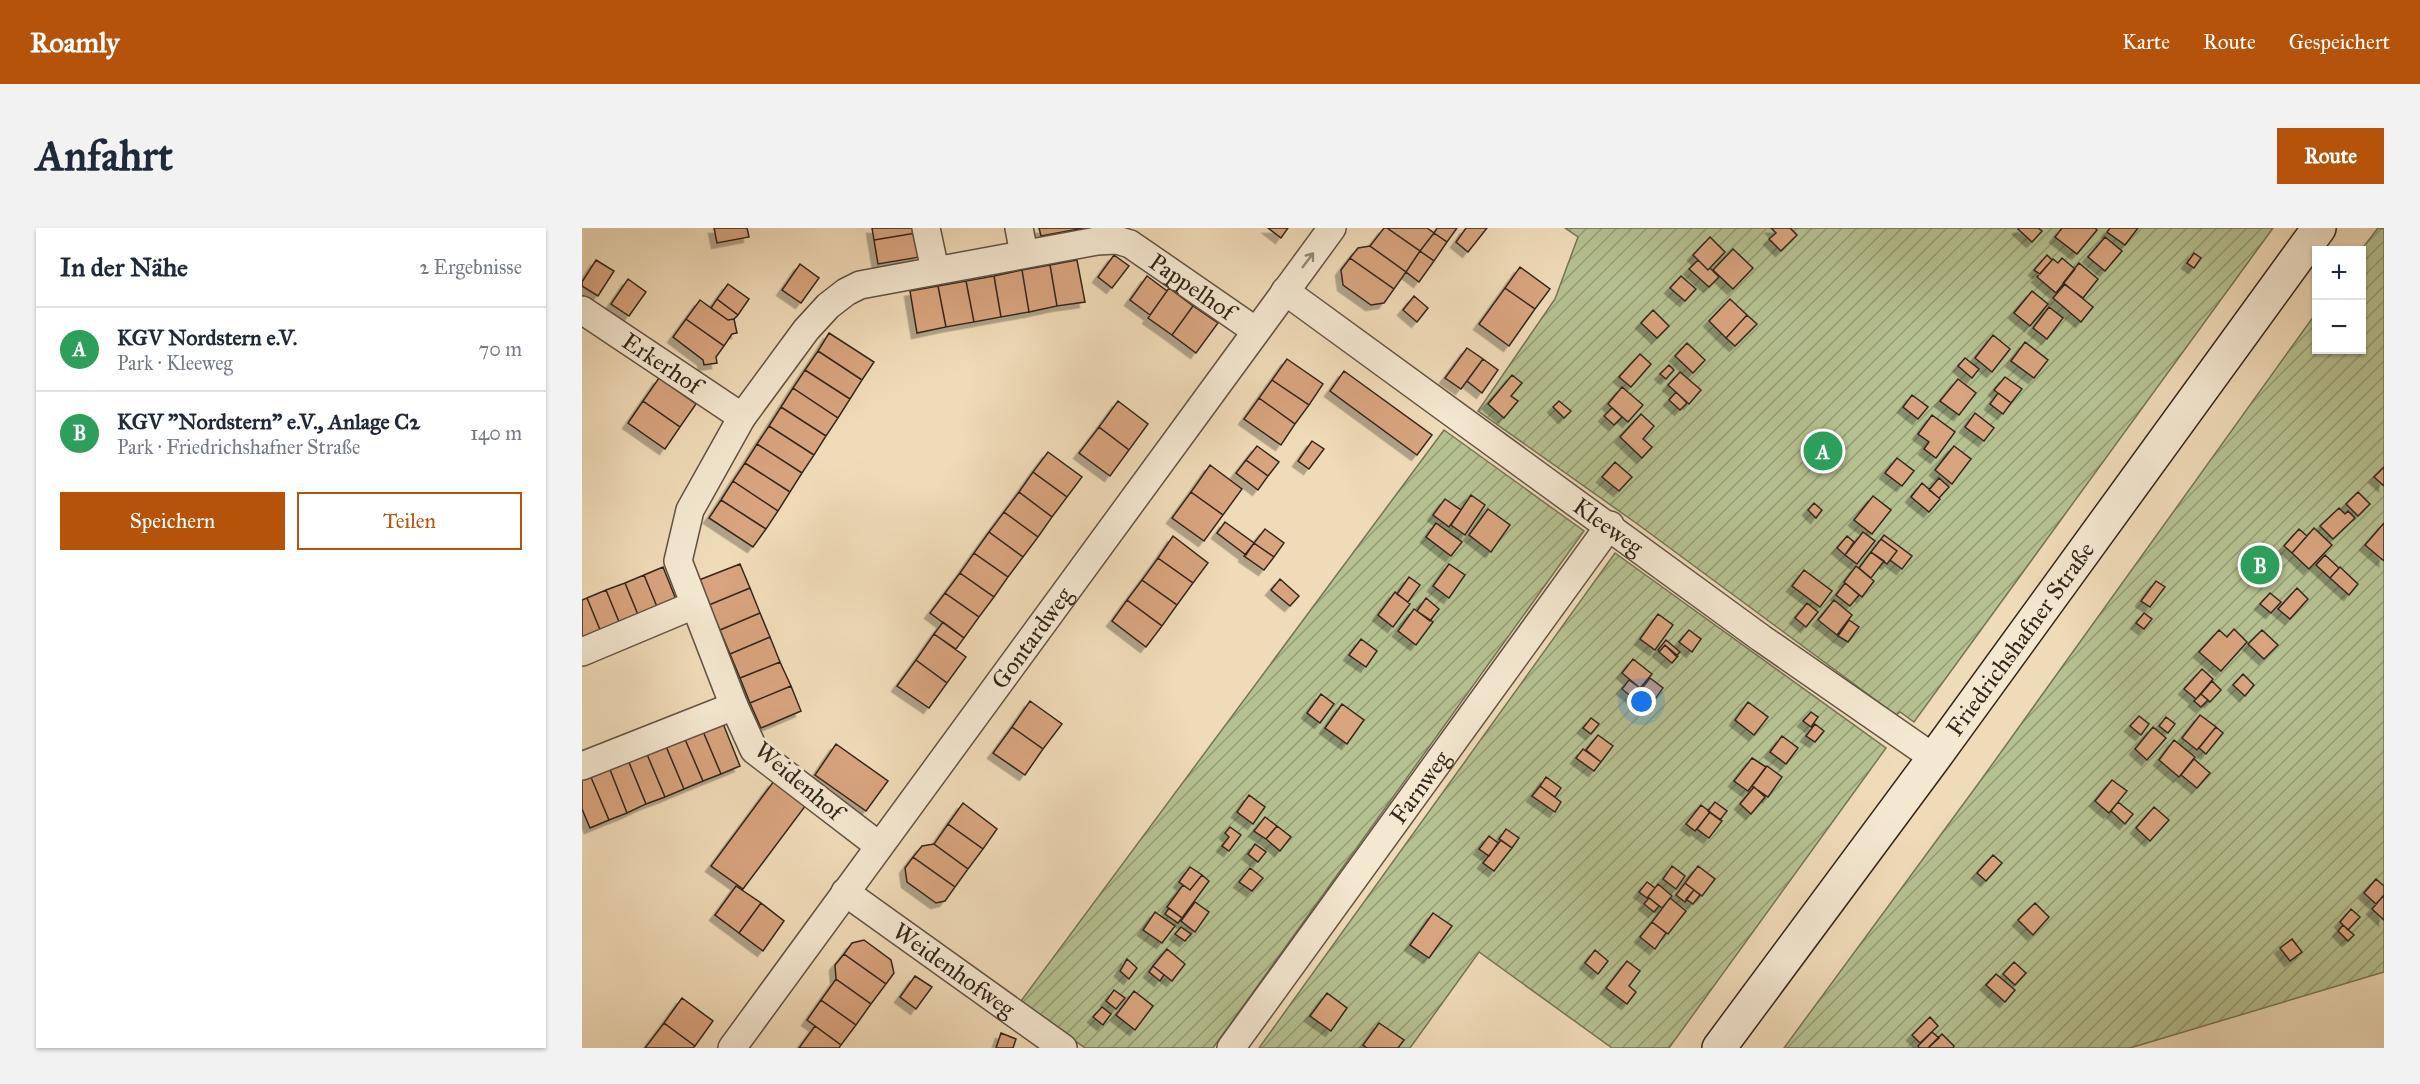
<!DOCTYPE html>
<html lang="de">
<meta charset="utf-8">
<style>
:root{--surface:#fff;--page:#f2f2f3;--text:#1f2937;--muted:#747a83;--line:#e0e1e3;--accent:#b45309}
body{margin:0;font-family:"IM FELL Great Primer",serif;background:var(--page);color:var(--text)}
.controls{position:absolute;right:18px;top:18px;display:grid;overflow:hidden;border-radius:0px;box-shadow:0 2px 4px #0004}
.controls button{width:54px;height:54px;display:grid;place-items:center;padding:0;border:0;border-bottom:2px solid var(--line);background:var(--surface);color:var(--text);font:30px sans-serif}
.you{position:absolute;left:1060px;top:474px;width:21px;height:21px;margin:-15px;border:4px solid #fff;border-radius:50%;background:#1a73e8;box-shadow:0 0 0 9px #1a73e833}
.badge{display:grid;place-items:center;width:39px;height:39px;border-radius:50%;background:var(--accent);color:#fff;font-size:20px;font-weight:700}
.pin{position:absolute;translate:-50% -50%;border:3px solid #fff;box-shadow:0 2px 6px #0006}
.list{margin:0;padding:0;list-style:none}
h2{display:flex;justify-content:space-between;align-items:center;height:78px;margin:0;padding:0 24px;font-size:26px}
h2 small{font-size:20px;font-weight:400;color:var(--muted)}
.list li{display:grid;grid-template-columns:39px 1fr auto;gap:18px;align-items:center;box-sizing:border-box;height:84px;padding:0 24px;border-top:2px solid var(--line)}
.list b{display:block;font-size:22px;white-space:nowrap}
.list p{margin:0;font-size:20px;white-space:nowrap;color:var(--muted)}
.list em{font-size:20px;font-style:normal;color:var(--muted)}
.actions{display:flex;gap:12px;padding:18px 24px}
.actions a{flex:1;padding:14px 0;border:2px solid var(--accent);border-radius:0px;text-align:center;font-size:21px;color:var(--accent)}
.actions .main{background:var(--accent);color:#fff}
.map{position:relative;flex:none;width:1802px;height:820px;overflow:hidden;border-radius:0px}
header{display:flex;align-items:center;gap:36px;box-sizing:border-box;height:84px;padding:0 30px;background:var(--accent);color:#fff}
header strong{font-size:28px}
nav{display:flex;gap:33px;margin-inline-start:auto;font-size:21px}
.intro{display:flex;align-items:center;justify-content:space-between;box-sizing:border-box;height:144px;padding:0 36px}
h1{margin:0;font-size:42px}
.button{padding:15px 27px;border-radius:0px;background:var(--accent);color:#fff;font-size:21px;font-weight:700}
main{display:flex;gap:36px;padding:0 36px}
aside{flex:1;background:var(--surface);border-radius:0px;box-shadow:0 2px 4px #0004}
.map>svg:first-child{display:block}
.garden{fill:url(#garden-furrows);stroke:#757457;stroke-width:1.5}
.building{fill:#d8a47f;stroke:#34261d;stroke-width:1.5;filter:url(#shadow)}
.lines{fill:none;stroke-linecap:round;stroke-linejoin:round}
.minor-casing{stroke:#635344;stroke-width:30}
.secondary-casing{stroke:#34261d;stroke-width:36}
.minor{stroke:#f5e8d1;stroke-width:27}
.secondary{stroke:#f5e8d1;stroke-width:33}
.oneway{stroke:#948777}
.labels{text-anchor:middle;stroke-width:6;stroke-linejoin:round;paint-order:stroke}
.street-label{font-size:24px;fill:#34261d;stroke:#f5e8d1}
</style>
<header>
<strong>Roamly</strong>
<nav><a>Karte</a><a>Route</a><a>Gespeichert</a></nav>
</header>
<div class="intro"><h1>Anfahrt</h1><a class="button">Route</a></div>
<main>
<aside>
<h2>In der Nähe<small>2 Ergebnisse</small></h2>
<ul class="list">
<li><span class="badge" style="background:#2e9e5b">A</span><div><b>KGV Nordstern e.V.</b><p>Park · Kleeweg</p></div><em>70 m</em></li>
<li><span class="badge" style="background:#2e9e5b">B</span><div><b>KGV &quot;Nordstern&quot; e.V., Anlage C2</b><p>Park · Friedrichshafner Straße</p></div><em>140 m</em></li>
</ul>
<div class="actions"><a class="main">Speichern</a><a>Teilen</a></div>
</aside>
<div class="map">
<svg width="1802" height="820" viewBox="0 0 1802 820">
<defs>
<pattern id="garden-furrows" width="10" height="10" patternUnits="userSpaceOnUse" patternTransform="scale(1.5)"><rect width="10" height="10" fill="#b6c191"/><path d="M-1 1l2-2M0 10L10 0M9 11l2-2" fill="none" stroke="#959d76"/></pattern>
<filter id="shadow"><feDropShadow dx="-5.5" dy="5.5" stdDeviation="0" flood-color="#0004"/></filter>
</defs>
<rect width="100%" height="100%" fill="#f0dbb8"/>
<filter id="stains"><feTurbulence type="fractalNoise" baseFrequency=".00333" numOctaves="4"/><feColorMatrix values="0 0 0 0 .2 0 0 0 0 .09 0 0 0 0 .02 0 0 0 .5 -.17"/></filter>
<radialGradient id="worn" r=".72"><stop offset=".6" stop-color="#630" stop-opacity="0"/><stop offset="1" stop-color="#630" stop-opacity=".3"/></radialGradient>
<path class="garden" d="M983,0H1691L1332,494L1318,484L1314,487L1054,295L896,183L973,71L996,9Z
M1796,0H1802V744L1548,820H1202L1399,552L1734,85V122H1780L1779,22Z
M862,202L1002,303L631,820H503L439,773Z
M1033,325L1304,520L1087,820H1030L897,724L828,820H677Z"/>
<path class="building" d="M132,0H165L167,9L135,15Z
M290,0H333L334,5L292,12Z
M457,0H502L459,8Z
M686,0H706L699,10Z
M802,0H805L838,23L824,44L788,18Z
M805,0H845L852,5L838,23Z
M855,0H875L865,14L852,5Z
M884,0H905L886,24L874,14Z
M1189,0H1208L1215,7L1199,23L1187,11L1194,5Z
M1437,0H1456L1460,3L1450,14L1436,1Z
M1480,0H1513L1515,2L1495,26L1473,9Z
M1528,0H1556L1543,17L1525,4Z
M334,5L338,29L296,36L292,12Z
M852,5L865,14L852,33L838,23Z
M1128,9L1143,24L1126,42L1111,27Z
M1523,9L1540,23L1523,43L1506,29Z
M788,18L824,44L812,61L768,30L776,20Z
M1151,21L1171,40L1151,61L1131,42Z
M838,23L852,33L837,54L824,44Z
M1612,25L1619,30L1612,40L1605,35Z
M532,27L547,38L530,60L516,49Z
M1465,27L1470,32L1458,46L1452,42Z
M768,30L812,61L802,75L789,77L761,57L759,42Z
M1480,30L1493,41L1474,65L1455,49L1471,31L1476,35Z
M14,32L32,43L16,68L0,58V54Z
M495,32L503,74L475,78L468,37Z
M1116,32L1126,42L1128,40L1137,49L1127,59L1107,41Z
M1497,35L1516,51L1501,70L1481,55Z
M218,36L237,50L219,75L200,62Z
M468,37L475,78L447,84L440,42Z
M938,39L968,61L953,81L923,60Z
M440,42L447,84L419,89L412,48Z
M412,48L419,89L392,94L384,53Z
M565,48L585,63L568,87L548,72Z
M1099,48L1114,61L1103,73L1088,60Z
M46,51L64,64L47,88L29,76Z
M384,53L392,94L364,99L356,58Z
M146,56L167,71L156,87L135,71Z
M1483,56L1511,79L1499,94L1471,70Z
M356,58L364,99L335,105L328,63Z
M587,60L611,78L590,107L566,90Z
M923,60L953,81L927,118L897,96Z
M1450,63L1466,76L1448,98L1432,85Z
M832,68L846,80L835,94L821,82Z
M135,71L156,87L152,91L146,92L129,80Z
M1148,71L1165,87L1144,110L1127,93Z
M118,72L146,92L152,91L155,105L150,106L142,118L104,91Z
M611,78L636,95L614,125L590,107Z
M1467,79L1481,90L1465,111L1451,100Z
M1071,82L1087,98L1075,110L1059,95Z
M1165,87L1175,96L1153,118L1144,110Z
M104,91L142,118L134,129L135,135L122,137L121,132L91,109Z
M247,105L292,134L280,152L236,123Z
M1411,107L1428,121L1410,144L1393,130Z
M1443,114L1466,132L1452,150L1429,133Z
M1105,115L1123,132L1111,145L1093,128Z
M885,120L901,131L879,161L863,150Z
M236,123L280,152L268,171L223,142Z
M1058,126L1069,136L1049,159L1037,149Z
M1383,130L1397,141L1390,150L1376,138Z
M705,131L741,156L727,177L690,152Z
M901,131L916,142L900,165L885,153Z
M1087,137L1092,142L1084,151L1078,146Z
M223,142L268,171L256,190L211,160Z
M762,143L850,207L835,227L748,163Z
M1098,144L1119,162L1107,176L1086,157Z
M930,147L940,155L929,168L936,173L922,190L906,176Z
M1423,149L1440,161L1429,175L1412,162Z
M77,150L114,176L98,199L61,173Z
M1376,151L1394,165L1377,187L1358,173Z
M690,152L727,177L713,196L677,170Z
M1040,159L1061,177L1046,194L1026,176Z
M211,160L256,190L244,208L199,179Z
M1094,164L1105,175L1098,182L1087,172Z
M1416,165L1429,175L1421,186L1408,176Z
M1330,167L1346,179L1336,191L1321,179Z
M677,170L713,196L699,217L662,191Z
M61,173L98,199L83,221L46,195Z
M536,173L566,196L547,222L517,199Z
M977,173L989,183L982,190L971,179Z
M199,179L244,208L232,227L187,198Z
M1030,180L1040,189L1032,197L1022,188Z
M1393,185L1412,200L1402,213L1383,199Z
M1059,186L1072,198L1061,211L1070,219L1060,230L1038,209Z
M1350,187L1373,204L1354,230L1342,221L1347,214L1336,206Z
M187,198L232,227L220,245L175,216Z
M517,199L547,222L528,248L497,225Z
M730,213L742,221L727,241L716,233Z
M175,216L220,245L208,264L163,235Z
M675,218L697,234L686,248L664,232Z
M1372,218L1389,231L1370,256L1353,242Z
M466,224L500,249L485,269L451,244Z
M1315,230L1332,243L1320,258L1303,245Z
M664,232L686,248L676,262L654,245Z
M1033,234L1050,249L1037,263L1020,249Z
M163,235L208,264L196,283L151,253Z
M628,237L660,261L641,287L609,264Z
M1802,239V258L1792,249Z
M451,244L485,269L470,289L437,264Z
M1357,250L1367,259L1357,270L1347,262Z
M151,253L196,283L184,301L139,272Z
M1340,255L1358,271L1347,284L1329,269Z
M437,264L470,289L456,309L422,284Z
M609,264L641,287L622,313L590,290Z
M1776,264L1788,276L1776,288L1764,276Z
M889,267L903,277L883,307L869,297Z
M1291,268L1309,282L1290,306L1272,292Z
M863,271L879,282L867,299L851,287Z
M139,272L184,301L171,319L127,290Z
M1232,275L1240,282L1234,290L1226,282Z
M1757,280L1763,286L1766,283L1773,290L1751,311L1738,298Z
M906,281L928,297L909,324L887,307Z
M422,284L456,309L441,329L407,304Z
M643,294L672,315L664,327L635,305Z
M854,295L880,314L869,328L844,309Z
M1802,295V333L1783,317Z
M1732,300L1750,317L1727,341L1710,325Z
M683,301L702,315L692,329L672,315Z
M1717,301L1725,308L1710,325L1702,318Z
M407,304L441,329L426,349L392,325Z
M1281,304L1293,313L1275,336L1263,327Z
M1302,307L1330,328L1320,341L1308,332L1315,323L1299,311Z
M591,308L626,335L611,355L576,330Z
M1265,308L1272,314L1263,327L1255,320Z
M1299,311L1315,323L1305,336L1289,324Z
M672,315L692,329L682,342L662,328Z
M1289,324L1302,333L1289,350L1277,340Z
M392,325L426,349L412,369L378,345Z
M1743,327L1757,340L1748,350L1734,337Z
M576,330L611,355L595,377L560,352Z
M158,336L168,360L127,377L117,352Z
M867,336L883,347L867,370L851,358Z
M1274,338L1292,353L1280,369L1262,354Z
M81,339L97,379L78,386L62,347Z
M1758,339L1776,356L1767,367L1748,350Z
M1222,342L1250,363L1238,379L1210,358Z
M378,345L412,369L397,389L363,365Z
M62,347L78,386L59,394L43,355Z
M827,349L838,357L826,374L815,366Z
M698,351L717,368L708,378L689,362Z
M560,352L595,377L580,398L545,372Z
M1574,353L1583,359L1568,379L1559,373Z
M43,355L59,394L40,401L24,362Z
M1263,355L1277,367L1268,378L1254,367Z
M168,360L178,385L138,402L127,377Z
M1715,360L1726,371L1708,391L1696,381Z
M24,362L40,401L21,409L5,370Z
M813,364L828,376L811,399L796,387Z
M363,365L397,389L382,410L348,385Z
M1688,365L1699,374L1689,385L1678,376Z
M5,370L21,409L0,410V372Z
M844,370L857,381L848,393L835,383Z
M545,372L580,398L564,419L530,393Z
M1252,372L1270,387L1255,407L1236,392Z
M1225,375L1236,384L1224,399L1213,390Z
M832,381L851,394L834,417L816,403Z
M178,385L188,409L148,426L138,402Z
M1562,385L1570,391L1562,401L1554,395Z
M1076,386L1091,397L1073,422L1058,411Z
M1267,392L1277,399L1266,414L1256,408Z
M361,394L382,410L374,421L352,406Z
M1652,401L1665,414L1639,443L1617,424L1637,402L1645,409Z
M1107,402L1119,411L1110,424L1097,414Z
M1680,402L1696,417L1682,431L1666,416Z
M352,406L384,429L365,455L334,432Z
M188,409L198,434L158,450L148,426Z
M779,411L795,423L784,439L767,427Z
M1084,412L1098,424L1094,428L1083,417L1077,424L1076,422Z
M1083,417L1096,428L1090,435L1077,424Z
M1051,431L1070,446L1058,460L1040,445Z
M334,432L365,455L347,480L315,458Z
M198,434L209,458L168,475L158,450Z
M1620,441L1631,451L1614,471L1602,461Z
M1661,446L1672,457L1663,468L1651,457Z
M1068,450L1081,460L1069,477L1055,467Z
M1047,452L1058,460L1051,470L1040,461Z
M1630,453L1639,462L1628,474L1619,466Z
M209,458L219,483L179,500L168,475Z
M739,466L752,476L738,495L725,485Z
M1619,466L1626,472L1619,479L1612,473Z
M448,473L480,496L461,521L430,499Z
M1166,474L1186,489L1172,507L1153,492Z
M760,476L782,492L765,516L743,500Z
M1229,484L1236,489L1229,499L1221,493Z
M1618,487L1634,499L1615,522L1600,510Z
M1557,488L1567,496L1559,507L1548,498Z
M1584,489L1593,496L1586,505L1577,498Z
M1009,490L1017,496L1009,506L1001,500Z
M140,493L158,538L139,546L120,501Z
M1233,496L1242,503L1233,514L1224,508Z
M430,499L461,521L443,547L411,525Z
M1571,499L1584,510L1565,532L1553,521Z
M1634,499L1641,505L1624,526L1617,520Z
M120,501L139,546L121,553L102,509Z
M1016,507L1031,518L1019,534L1004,522Z
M1200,508L1216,520L1204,536L1188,524Z
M102,509L121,553L102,561L83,516Z
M1592,512L1613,529L1597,549L1577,532Z
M83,516L102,561L83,569L64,524Z
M254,516L306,553L284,583L233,547Z
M1001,521L1019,534L1012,543L994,530Z
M64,524L83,569L64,576L46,532Z
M1170,530L1184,539L1166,563L1152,553Z
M1612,531L1628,545L1615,560L1599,547Z
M46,532L64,576L45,585L27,539Z
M1185,538L1200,549L1186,569L1170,558Z
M27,539L45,585L27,592L8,547Z
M8,547L27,592L8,600L0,581V551Z
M964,549L979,560L973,569L958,558Z
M1530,552L1545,563L1527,585L1513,573Z
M192,553L224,577L161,661L129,638Z
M958,558L979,574L973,584L950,568Z
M1172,559L1183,569L1169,586L1158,576Z
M667,567L683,579L671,596L655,584Z
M1133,574L1145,583L1138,592L1126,583Z
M1536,574L1551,586L1543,596L1529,583Z
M381,575L415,601L401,621L366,596Z
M1119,577L1128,584L1113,603L1104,596Z
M1572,579L1587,592L1568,613L1554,600Z
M1128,584L1140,593L1127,610L1115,601Z
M683,589L695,598L684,611L672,603Z
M366,596L401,621L386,641L352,616Z
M695,598L709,609L698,623L684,611Z
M648,599L659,607L647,623L640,618L647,609L643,605Z
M924,601L937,610L930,620L917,611Z
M907,608L916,615L907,628L897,621Z
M919,612L930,620L912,643L901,635Z
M352,616L386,641L373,659L331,629L340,618Z
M673,616L684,624L676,634L666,626Z
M1411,627L1420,635L1404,653L1395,645Z
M331,629L373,659L363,673L354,675L325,654L323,640Z
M1090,638L1103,648L1094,661L1081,651Z
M1116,638L1133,651L1120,668L1103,655Z
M608,639L620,647L608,662L597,654Z
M668,640L681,650L670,663L657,654Z
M620,647L627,653L600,690L585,679L601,657L608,662Z
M1794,651L1802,658V667L1794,676L1782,665Z
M1065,654L1073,660L1065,670L1057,664Z
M1103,655L1112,662L1103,674L1094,667Z
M1076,656L1090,668L1080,680L1066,669Z
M154,658L179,675L157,705L133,687Z
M1112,662L1118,667L1111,676L1104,671Z
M1802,667V692L1790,681Z
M1067,670L1077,678L1072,684L1062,676Z
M1088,670L1104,683L1086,706L1070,694Z
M613,674L627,684L613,704L599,693Z
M179,675L202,693L181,723L157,705Z
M1453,675L1467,689L1451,707L1436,692Z
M587,680L600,690L596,695L583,686Z
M1769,681L1778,689L1766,702L1758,694Z
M573,684L593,698L580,715L561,702Z
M851,685L870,698L847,730L828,717Z
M1070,694L1084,705L1073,721L1058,709Z
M1761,697L1772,707L1766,713L1756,703Z
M599,699L609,706L603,713L593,706Z
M1710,711L1720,724L1708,733L1698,720Z
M282,712L309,732L312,745L304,756L262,726L270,715Z
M585,721L603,736L590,753L571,738Z
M1013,722L1026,733L1016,746L1003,735Z
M262,726L304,756L289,776L254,751L253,737Z
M545,731L555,740L547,751L538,743Z
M1045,733L1058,743L1047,758L1054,764L1045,776L1024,760Z
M1432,734L1444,745L1433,757L1421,746Z
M571,738L582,747L578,753L567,744Z
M1414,746L1433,762L1423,774L1404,757Z
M333,748L350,759L334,781L318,769Z
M254,751L289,776L274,797L239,772Z
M532,762L543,770L534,781L524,773Z
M552,763L571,778L553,802L534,787Z
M745,765L765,780L749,803L728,788Z
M100,770L131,793L113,818L82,795Z
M239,772L274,797L259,817L225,792Z
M520,779L529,786L521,797L511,789Z
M1348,789L1356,798L1338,815L1330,807Z
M82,795L113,818L111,820H63Z
M797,795L822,812L816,820H785L781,817Z
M233,798L259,817L257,820H217Z
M1350,804L1357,810L1346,820H1337L1336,818Z
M419,805L434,811L431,820H414Z
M1360,806L1372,818L1371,820H1346Z"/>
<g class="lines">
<defs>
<g id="minor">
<path d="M344,0L353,42"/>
<path d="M437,0L442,26"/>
<path id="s1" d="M703,63L1179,410L1352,530"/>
<path id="s2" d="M0,82L160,189"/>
<path d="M0,424L112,377"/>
<path d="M0,538L152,478"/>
<path id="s3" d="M296,617L172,522L152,478L96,333L108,282L160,189L224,102L246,78L264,64L278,57L515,13L535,12L548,16L674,103"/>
<path id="s4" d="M263,664L481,820"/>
<path id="s5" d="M150,820L750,0"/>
<path id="s6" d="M649,820L1028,297"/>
</g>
<g id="secondary">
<path id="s7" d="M1137,820L1352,530L1737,0"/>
</g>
</defs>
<use href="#minor" class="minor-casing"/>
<use href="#secondary" class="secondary-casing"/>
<use href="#minor" class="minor"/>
<use href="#secondary" class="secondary"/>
</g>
<defs><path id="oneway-shaft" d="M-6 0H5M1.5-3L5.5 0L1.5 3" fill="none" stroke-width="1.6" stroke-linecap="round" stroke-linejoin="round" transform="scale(1.5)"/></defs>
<use class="oneway" href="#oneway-shaft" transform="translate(726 32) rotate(-53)"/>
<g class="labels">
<g class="street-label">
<text dy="8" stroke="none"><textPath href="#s3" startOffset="1048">Pappelhof</textPath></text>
<text dy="8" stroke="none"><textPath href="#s2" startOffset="96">Erkerhof</textPath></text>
<text dy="8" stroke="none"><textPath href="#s1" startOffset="400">Kleeweg</textPath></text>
<text dy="8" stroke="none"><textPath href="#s5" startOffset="508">Gontardweg</textPath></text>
<text dy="8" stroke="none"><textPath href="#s7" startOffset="508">Friedrichshafner Straße</textPath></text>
<text transform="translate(217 553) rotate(40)" y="8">Weidenhof</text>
<text dy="8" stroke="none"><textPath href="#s6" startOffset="322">Farnweg</textPath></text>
<text dy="8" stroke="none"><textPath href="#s4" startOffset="134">Weidenhofweg</textPath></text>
</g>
</g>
<rect width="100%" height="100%" filter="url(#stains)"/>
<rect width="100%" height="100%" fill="url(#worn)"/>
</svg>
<div class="controls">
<button>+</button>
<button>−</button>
</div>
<div class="you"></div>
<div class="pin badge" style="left:1241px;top:223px;background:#2e9e5b">A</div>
<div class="pin badge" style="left:1678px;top:337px;background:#2e9e5b">B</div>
</div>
</main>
